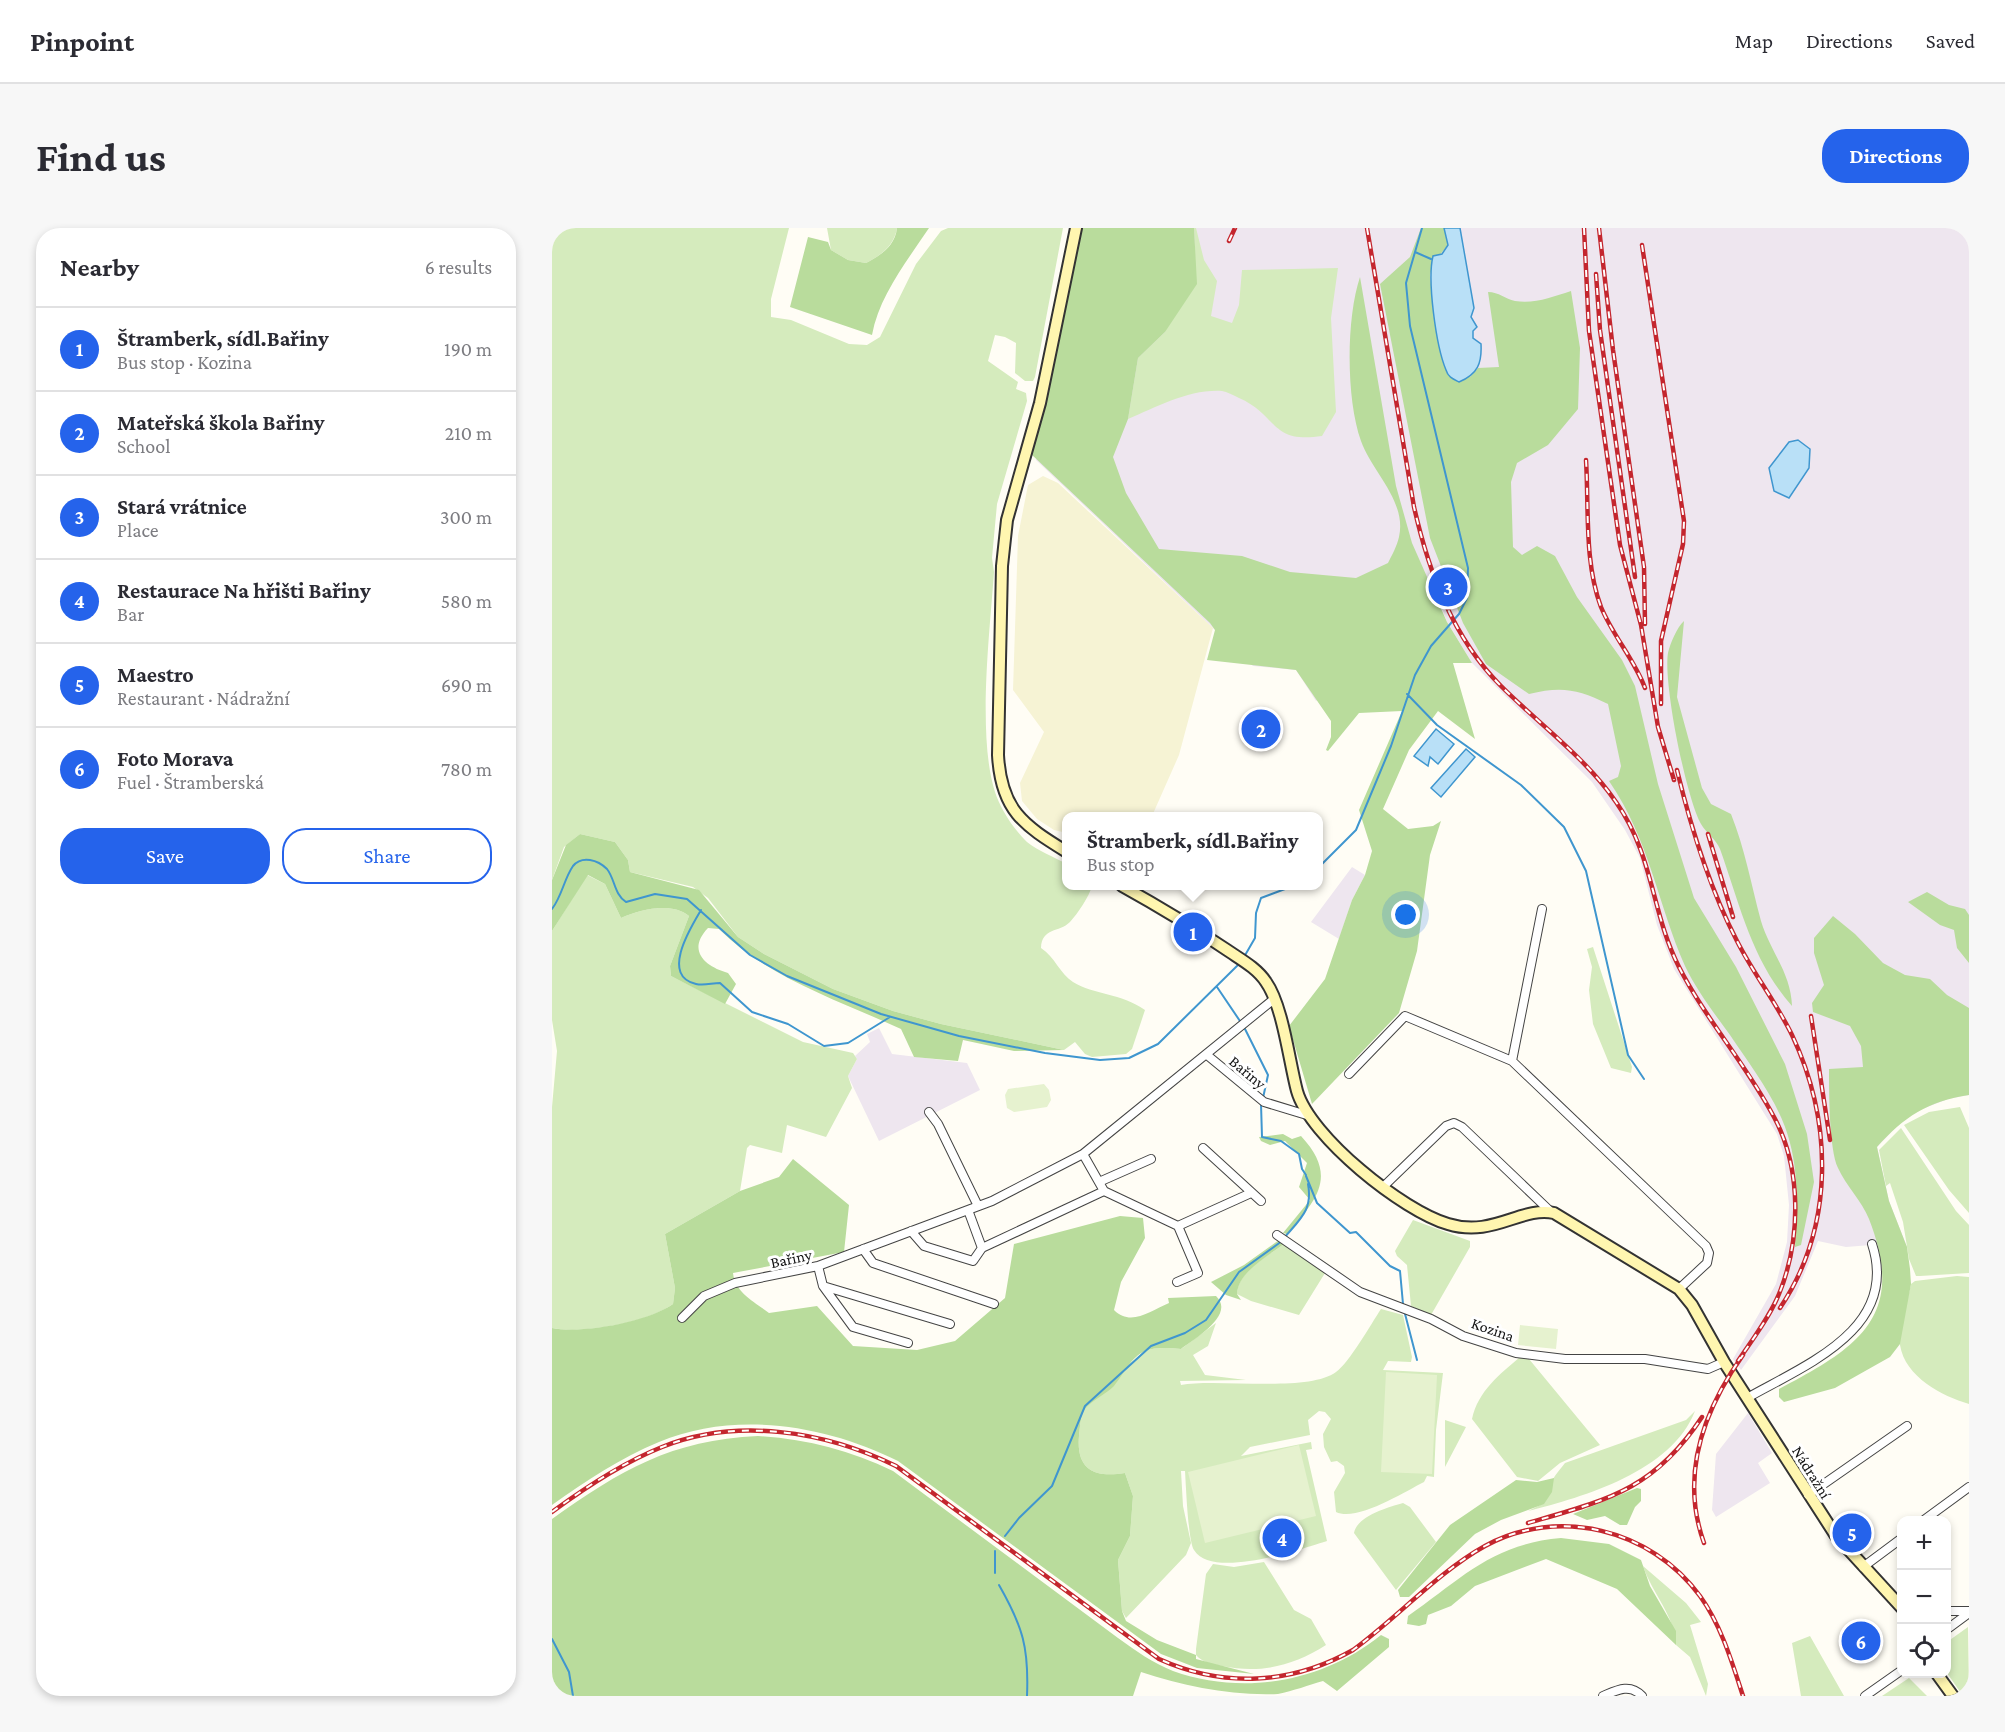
<!DOCTYPE html>
<meta charset="utf-8">
<style>
:root{--surface:#fff;--page:#f7f7f7;--text:#2b2b33;--muted:#7c7c81;--line:#e1e1e2;--accent:#2563eb}
body{margin:0;font-family:"Crimson Pro",serif;background:var(--page);color:var(--text)}
.controls{position:absolute;right:18px;bottom:18px;display:grid;overflow:hidden;border-radius:12px;box-shadow:0 3px 9px #0003}
.controls button{width:54px;height:54px;display:grid;place-items:center;padding:0;border:0;border-bottom:2px solid var(--line);background:var(--surface);color:var(--text);font:30px sans-serif}
.you{position:absolute;left:854px;top:687px;width:21px;height:21px;margin:-15px;border:4px solid #fff;border-radius:50%;background:#1a73e8;box-shadow:0 0 0 9px #1a73e833}
.badge{display:grid;place-items:center;width:39px;height:39px;border-radius:50%;background:var(--accent);color:#fff;font-size:20px;font-weight:700}
.pin{position:absolute;translate:-50% -50%;border:3px solid #fff;box-shadow:0 2px 6px #0006}
.popup{position:absolute;left:510px;top:584px;width:261px;height:78px;box-sizing:border-box;display:grid;place-content:center;border-radius:12px;background:var(--surface);filter:drop-shadow(0 2px 4px #0005);font-size:20px;white-space:nowrap;color:var(--muted)}
.popup b{font-size:22px;color:var(--text)}
.popup::after{content:'';position:absolute;left:50%;top:100%;margin-left:-12px;border:12px solid transparent;border-top-color:var(--surface)}
.list{margin:0;padding:0;list-style:none}
h2{display:flex;justify-content:space-between;align-items:center;height:78px;margin:0;padding:0 24px;font-size:26px}
h2 small{font-size:20px;font-weight:400;color:var(--muted)}
.list li{display:grid;grid-template-columns:39px 1fr auto;gap:18px;align-items:center;box-sizing:border-box;height:84px;padding:0 24px;border-top:2px solid var(--line)}
.list b{display:block;font-size:22px;white-space:nowrap}
.list p{margin:0;font-size:20px;white-space:nowrap;color:var(--muted)}
.list em{font-size:20px;font-style:normal;color:var(--muted)}
.actions{display:flex;gap:12px;padding:18px 24px}
.actions a{flex:1;padding:14px 0;border:2px solid var(--accent);border-radius:24px;text-align:center;font-size:21px;color:var(--accent)}
.actions .main{background:var(--accent);color:#fff}
.icon{flex:none;width:33px;height:33px;fill:none;stroke:currentColor;stroke-width:2;stroke-linecap:round;stroke-linejoin:round}
.map{position:relative;flex:none;width:1417px;height:1468px;overflow:hidden;border-radius:24px}
header{display:flex;align-items:center;gap:36px;box-sizing:border-box;height:84px;padding:0 30px;background:var(--surface);border-bottom:2px solid var(--line)}
header strong{font-size:28px}
nav{display:flex;gap:33px;margin-inline-start:auto;font-size:21px}
.intro{display:flex;align-items:center;justify-content:space-between;box-sizing:border-box;height:144px;padding:0 36px}
h1{margin:0;font-size:42px}
.button{padding:15px 27px;border-radius:24px;background:var(--accent);color:#fff;font-size:21px;font-weight:700}
main{display:flex;gap:36px;padding:0 36px}
aside{flex:1;background:var(--surface);border-radius:24px;box-shadow:0 3px 9px #0003}
.map>svg:first-child{display:block}
.industrial{fill:#eee6ef}
.farmland{fill:#f6f3d4}
.green{fill:#d5ebbd}
.forest{fill:#b9dc9c}
.pitch{fill:#e6f2cf}
.water{fill:#b9e0f7;stroke:#3f96cf;stroke-width:1.5}
.lines{fill:none;stroke-linecap:round;stroke-linejoin:round}
.stream{stroke:#3f96cf;stroke-width:2}
.street-casing{stroke:#444;stroke-width:10}
.secondary-casing{stroke:#333;stroke-width:14}
.street{stroke:#fff;stroke-width:8}
.secondary{stroke:#fff6b0;stroke-width:10}
.rail-casing{stroke:#c4262e;stroke-width:4.5}
.rail{stroke:#fff;stroke-width:2;stroke-dasharray:7;stroke-linecap:butt}
.labels{text-anchor:middle;stroke-width:6;stroke-linejoin:round;paint-order:stroke}
.street-label{font-size:16px;fill:#111;stroke:#fff}
</style>
<header>
<strong>Pinpoint</strong>
<nav><a>Map</a><a>Directions</a><a>Saved</a></nav>
</header>
<div class="intro"><h1>Find us</h1><a class="button">Directions</a></div>
<main>
<aside>
<h2>Nearby<small>6 results</small></h2>
<ul class="list">
<li><span class="badge">1</span><div><b>Štramberk, sídl.Bařiny</b><p>Bus stop · Kozina</p></div><em>190 m</em></li>
<li><span class="badge">2</span><div><b>Mateřská škola Bařiny</b><p>School</p></div><em>210 m</em></li>
<li><span class="badge">3</span><div><b>Stará vrátnice</b><p>Place</p></div><em>300 m</em></li>
<li><span class="badge">4</span><div><b>Restaurace Na hřišti Bařiny</b><p>Bar</p></div><em>580 m</em></li>
<li><span class="badge">5</span><div><b>Maestro</b><p>Restaurant · Nádražní</p></div><em>690 m</em></li>
<li><span class="badge">6</span><div><b>Foto Morava</b><p>Fuel · Štramberská</p></div><em>780 m</em></li>
</ul>
<div class="actions"><a class="main">Save</a><a>Share</a></div>
</aside>
<div class="map">
<svg width="1417" height="1468" viewBox="0 0 1417 1468">
<rect width="100%" height="100%" fill="#fffdf5"/>
<path class="industrial" d="M545,0H1417V867L1396,871L1370,881L1351,892L1325,919L1337,973L1355,1019L1338,1026L1333,1013L1319,1017L1294,1019L1266,1013L1243,1068L1189,1142L1181,1131L1224,1056L1235,1014L1237,977L1232,928L1225,906L1122,741L1105,697L1088,630L1073,602L1040,554L920,435L895,394L884,365L764,473L744,442L701,438L484,232Z
M800,639L813,647L800,672L787,711L759,694Z
M327,800L340,826L415,835L428,862L327,913L296,848L305,831L303,828L318,814L315,806Z
M1196,1185L1220,1225L1206,1235L1218,1255L1164,1289L1160,1282L1164,1226Z"/>
<path class="farmland" d="M491,248L506,255L661,400L627,527L600,588H515V605L502,602L485,591L470,573L468,555L492,504L461,462L466,308L476,257Z"/>
<path class="green" d="M0,0H237L219,71V89L239,92L297,116L315,117L328,109L364,36L389,3L396,0H511L483,149L481,153H473L463,145L464,115L453,109L443,107L436,133L466,154L464,161L474,165L475,173L445,276L440,330L442,344C438,403 425,508 443,564C448,580 462,602 475,614C486,623 502,629 515,636V658H540C537,669 526,685 518,694C507,705 490,699 489,720C503,729 508,746 521,754C542,767 569,765 593,782L580,821L574,826L540,829L533,826L523,814L512,822L389,796L341,783L281,761L212,726L186,709L156,670L141,659L78,644L76,632L63,614L28,606L12,619L0,652Z
M275,0H345C342,18 329,27 314,35L296,32L279,22Z
M642,0H644L652,32L665,53L659,88L680,95L687,77L690,42L786,40L779,90L784,184L770,208C718,216 726,187 687,170C681,167 675,164 670,163C637,161 605,179 576,191L586,130L613,104L643,21Z
M35,647L53,656L69,690C89,681 120,674 137,688L118,738L119,748L251,814L301,825L305,831L296,848L300,860L274,909L235,897L230,925L198,917L195,920L188,963L113,1006L123,1060L121,1076C95,1095 32,1106 0,1100V879L5,823L0,792V703Z
M1041,719L1080,839L1079,845L1059,840L1041,796L1037,762L1040,739L1035,721Z
M1408,879L1417,900V985L1397,962L1352,897L1377,884Z
M1349,900L1404,983L1417,997V1045L1368,1048H1364L1357,1031L1351,994L1338,955L1334,958L1327,922Z
M861,992L918,1013V1019L879,1087L859,1078L855,1037L845,1028L843,1023Z
M732,1016L773,1045L747,1087L699,1073L685,1066C685,1044 716,1028 732,1016Z
M1405,1048L1417,1049V1176C1390,1168 1353,1149 1348,1117C1346,1102 1356,1072 1359,1056L1363,1053Z
M829,1081L851,1087L860,1129L859,1134L836,1133L831,1142L891,1145L884,1202L882,1249L875,1248L872,1254C852,1264 805,1294 784,1284L782,1264L793,1245L792,1238L785,1233L779,1234L772,1219L771,1206L779,1191L773,1184L767,1183L756,1192L758,1207L698,1219L689,1228L759,1214L760,1221L754,1222L775,1313C749,1321 660,1352 642,1322C636,1313 634,1257 633,1243H629L631,1278L639,1315L634,1327L574,1390L570,1383L566,1332L578,1308L581,1268L573,1245C543,1250 524,1242 527,1208C528,1200 528,1189 533,1181C538,1174 587,1126 593,1123C604,1119 617,1120 629,1121L664,1095L656,1118L641,1127L653,1147L694,1152L628,1153L629,1157C664,1150 756,1165 784,1144C797,1135 819,1096 829,1081Z
M968,1129L977,1131L1048,1217L1008,1235L986,1253L965,1249L920,1191C926,1163 948,1146 968,1129Z
M1143,1183C1120,1243 1032,1269 976,1283C1001,1272 993,1272 1001,1251C1004,1246 1009,1240 1013,1235L1134,1192Z
M893,1192L914,1199L893,1239Z
M851,1275L858,1279L884,1314L844,1362L802,1305C805,1288 837,1279 851,1275Z
M712,1334L742,1382L759,1391L774,1417C741,1438 708,1446 670,1438C660,1436 651,1435 644,1427V1421L654,1346L661,1336L682,1339Z
M1091,1338L1134,1375L1149,1394L1138,1397L1156,1456L1154,1468L1138,1429L1124,1417C1123,1388 1100,1365 1091,1338Z
M1416,1399L1417,1468H1411L1395,1445V1414Z
M1258,1408L1292,1468H1249L1240,1415Z
M1357,1450L1375,1468H1330Z"/>
<path class="forest" d="M345,0H377C355,33 327,68 320,107L238,79L256,9L276,14L279,22L296,32L314,35C329,27 343,18 345,0Z
M528,0H642L645,56L613,104L586,130L576,191L561,229L574,265L607,321L690,328L738,344L804,350L836,335C840,327 845,318 847,309C855,273 820,244 809,213C794,171 794,91 808,49L844,258L860,315L895,394L920,435H901L923,511L886,483L857,522L831,581L856,601L881,598L889,593L878,627L865,723L847,785L760,876L737,798L773,751L800,672L813,647L820,623L807,582L850,483L807,485L776,523L774,522L779,509V493L744,442L655,432L663,402L658,395L479,226C502,152 511,75 528,0Z
M869,0H892L896,17L881,35L878,47L882,87L918,149L926,140L947,139L936,64C947,64 953,71 963,73C983,76 1000,69 1019,63L1028,120L1026,181L996,217L965,235L959,254L961,319L970,327L985,318L1003,328L1025,369L1070,432L1083,458L1106,556L1142,670L1184,739L1233,836L1255,906L1262,954L1249,1017L1243,1019C1245,984 1247,949 1238,915C1228,875 1200,840 1178,807C1162,785 1145,763 1133,738C1105,674 1098,613 1057,553L1066,549L1069,538L1056,476C1026,461 1009,458 977,466L934,436L911,395L878,310L828,56L858,29Z
M1132,393L1125,469L1150,560L1159,576L1179,586C1193,621 1199,656 1209,693C1218,723 1239,745 1240,778C1200,733 1188,677 1168,621C1164,611 1154,605 1149,596C1134,569 1111,455 1116,425C1118,416 1125,399 1132,393Z
M28,606L63,614L76,632L78,644L147,662L186,709L212,726L281,761L341,783L389,796L512,822L462,823L411,812L406,833L362,829L349,801C286,772 216,750 167,701L156,700C134,723 154,739 176,745L184,756L173,776L119,748L118,738L137,688C120,674 89,681 69,690L53,656L36,647L0,703V652L14,617Z
M1375,664L1397,677L1413,681L1417,687V735L1405,720L1402,702L1388,697L1356,674Z
M1281,688L1303,706L1331,735L1353,747L1378,751L1395,767L1417,780V867C1376,873 1352,889 1325,919L1337,973L1355,1019L1358,1041L1359,1056L1348,1116L1338,1129L1283,1160L1232,1174L1227,1169V1161C1307,1119 1355,1088 1317,991C1310,973 1294,958 1286,940C1277,921 1277,863 1277,841L1311,839L1309,818L1298,798L1261,784L1260,775L1272,757L1262,725V710Z
M731,906L740,911L749,908C787,949 764,972 735,1006L731,1005L758,972L747,959L755,935L733,913L718,917L709,913L707,909Z
M241,931L297,977L292,1024L181,1045C183,1065 203,1074 217,1085L265,1078L301,1118L365,1122L403,1113L453,1070L462,1016L568,988L591,990L593,1010L569,1054L562,1082C579,1099 598,1083 617,1075L616,1070L664,1068C684,1087 642,1111 629,1121C617,1120 604,1119 593,1123C579,1129 571,1147 562,1158C554,1166 540,1172 533,1181C528,1189 528,1200 527,1208C524,1242 543,1250 573,1245L581,1268L578,1308L566,1332L570,1383L574,1393L605,1412L644,1427V1431L702,1446L645,1440L609,1426L346,1233C274,1197 183,1182 107,1214C68,1230 34,1253 0,1277V1100C30,1106 96,1094 121,1076L123,1060L113,1006L188,963L227,949Z
M727,1012L732,1016C716,1028 686,1044 685,1066L689,1072L674,1067L659,1054L692,1037Z
M206,1208C254,1211 298,1222 341,1243L566,1410C584,1423 601,1435 621,1443C692,1468 771,1454 829,1407L837,1411V1419L785,1463L771,1453C757,1457 741,1463 726,1466C678,1468 633,1458 589,1444L581,1468H0V1291C69,1242 119,1212 206,1208Z
M1002,1250L1000,1264L992,1276L949,1292L923,1306L857,1369H848L846,1362L898,1297L964,1252L985,1254Z
M1085,1260L1089,1261V1273L1083,1279L1075,1297H1068L1053,1288L1035,1292L1021,1286Z
M1009,1310L1057,1316L1089,1332L1098,1358L1124,1403V1417L1065,1361L994,1331L923,1358L899,1378L876,1387L874,1396L867,1398L855,1396L856,1388C910,1350 940,1316 1009,1310Z"/>
<path class="pitch" d="M492,856L497,862L499,872L495,879L462,884L455,880L453,867L456,861Z
M968,1097L1006,1101L1004,1121L966,1117Z
M834,1144L885,1147L880,1246L829,1244Z
M747,1217L764,1288L653,1315L636,1244Z"/>
<path class="water" d="M892,0H908L922,80L919,89L925,99L921,103V110L929,116C930,135 926,146 907,154C901,151 896,149 894,142C884,118 875,52 881,28L890,26L896,17Z
M1246,212L1258,221L1257,240L1237,270L1222,263L1217,240L1237,214Z
M884,501L902,516L886,536L878,529L876,538L862,528Z
M914,521L923,529L889,569L879,560Z"/>
<g class="lines">
<path class="stream" d="M863,24L879,31
M855,466L885,497L969,557L1012,599L1034,643L1076,827L1092,851
M767,639L804,602L839,518L863,447L879,418L907,386L915,370L916,340L858,98L854,55L870,0
M0,681C10,668 12,651 21,638C30,627 46,632 55,641C63,651 62,666 74,674L103,666L135,671L198,727L235,748L329,786L407,808L493,825L548,832L577,830L606,816L689,734
M149,682C139,699 108,748 144,756C152,758 160,755 168,755L200,784L236,796L272,818L296,815L338,789
M692,729L703,710L704,685L709,670L741,658
M665,759L692,799L716,847L711,870
M709,876L710,909L729,913L747,926L750,941L754,947
M754,948L765,975L798,1005L804,1004L838,1038L848,1043L851,1076
M732,1010C748,991 761,982 756,956
M852,1082L865,1132
M453,1308L467,1290L500,1258L533,1178L599,1118L633,1105L654,1092L687,1044L730,1013
M443,1323V1345
M447,1357C471,1399 477,1420 475,1468
M0,1411L17,1444L21,1468"/>
<defs>
<path id="street" d="M655,827L712,874L758,888
M960,833L990,681
M797,846L853,788L960,833L1154,1018L1157,1025L1155,1035L1127,1061
M377,884L386,896L426,978
M651,920L709,973
M531,926L552,963L626,998L646,1045L625,1054
M547,954L599,931
M832,958L894,898L902,895L910,899L999,984
M416,982L430,1020
M626,998L699,965
M359,1003L372,1018L421,1033L430,1020L552,963
M725,1007L808,1064L879,1091L911,1108L964,1125L1013,1131H1093L1156,1141L1172,1134
M311,1021L321,1035L442,1076
M266,1038L271,1058L398,1096
M271,1058L301,1099L356,1115
M130,1090L152,1068L183,1055L266,1038L440,973L531,926L722,771
M1195,1170C1253,1137 1348,1101 1320,1016
M1256,1267L1355,1198
M1372,1292L1417,1259
M1311,1339L1350,1310
M1394,1383H1417
M1394,1402L1417,1385
M1051,1468C1065,1462 1078,1455 1090,1468
M1313,1468L1350,1442"/>
<path id="secondary" d="M515,624C471,597 449,582 446,527L450,338L455,292L488,175L524,0
M570,658C606,678 641,699 675,722C688,731 705,740 714,754C731,778 737,833 745,863C758,909 851,983 896,996C941,1010 969,978 1002,985L1127,1061L1140,1077L1172,1134L1284,1308L1350,1380
M1385,1446L1401,1468"/>
</defs>
<use href="#street" class="street-casing"/>
<use href="#secondary" class="secondary-casing"/>
<use href="#street" class="street"/>
<use href="#secondary" class="secondary"/>
<defs>
<path id="rail" d="M815,0L862,279C877,345 901,410 949,458C987,496 1034,530 1064,574C1102,628 1099,684 1127,739C1154,792 1194,836 1222,889C1250,941 1249,1012 1227,1066C1217,1090 1200,1112 1186,1133
M1032,0L1037,103L1068,317L1089,397L1106,499L1122,552
M1047,0L1061,122L1092,339L1093,396
M677,13L683,0
M1090,17L1132,293L1131,316L1109,413V476
M1044,46L1048,102L1083,349
M1034,232C1037,279 1032,334 1049,379C1061,408 1082,431 1093,460
M1125,542C1139,600 1157,659 1185,713C1201,745 1224,774 1240,807C1281,894 1283,998 1228,1080
M1156,606L1181,689
M1259,788L1278,912
M0,1284C34,1259 70,1235 110,1219C185,1189 273,1203 344,1238L607,1431C671,1460 739,1457 801,1422C845,1390 886,1344 933,1318C1006,1278 1099,1301 1148,1368C1169,1397 1180,1434 1191,1468
M976,1295C1055,1272 1102,1262 1150,1189
M1152,1315C1128,1248 1151,1183 1191,1127"/>
</defs>
<use href="#rail" class="rail-casing"/>
<use href="#rail" class="rail"/>
</g>
<g class="labels">
<g class="street-label">
<text transform="translate(696 844) rotate(40)" y="6">Bařiny</text>
<text transform="translate(239 1030) rotate(-12)" y="6">Bařiny</text>
<text transform="translate(941 1101) rotate(19)" y="6">Kozina</text>
<text transform="translate(1260 1244) rotate(58)" y="6">Nádražní</text>
</g>
</g>
</svg>
<div class="controls">
<button>+</button>
<button>−</button>
<button><svg class="icon" aria-label="locate" viewBox="0 0 24 24"><circle cx="12" cy="12" r="6"/><path d="M12 2v4M12 18v4M2 12h4M18 12h4"/></svg></button>
</div>
<div class="you"></div>
<div class="pin badge" style="left:641px;top:704px">1</div>
<div class="popup"><b>Štramberk, sídl.Bařiny</b>Bus stop</div>
<div class="pin badge" style="left:709px;top:501px">2</div>
<div class="pin badge" style="left:896px;top:359px">3</div>
<div class="pin badge" style="left:730px;top:1310px">4</div>
<div class="pin badge" style="left:1300px;top:1305px">5</div>
<div class="pin badge" style="left:1309px;top:1413px">6</div>
</div>
</main>
